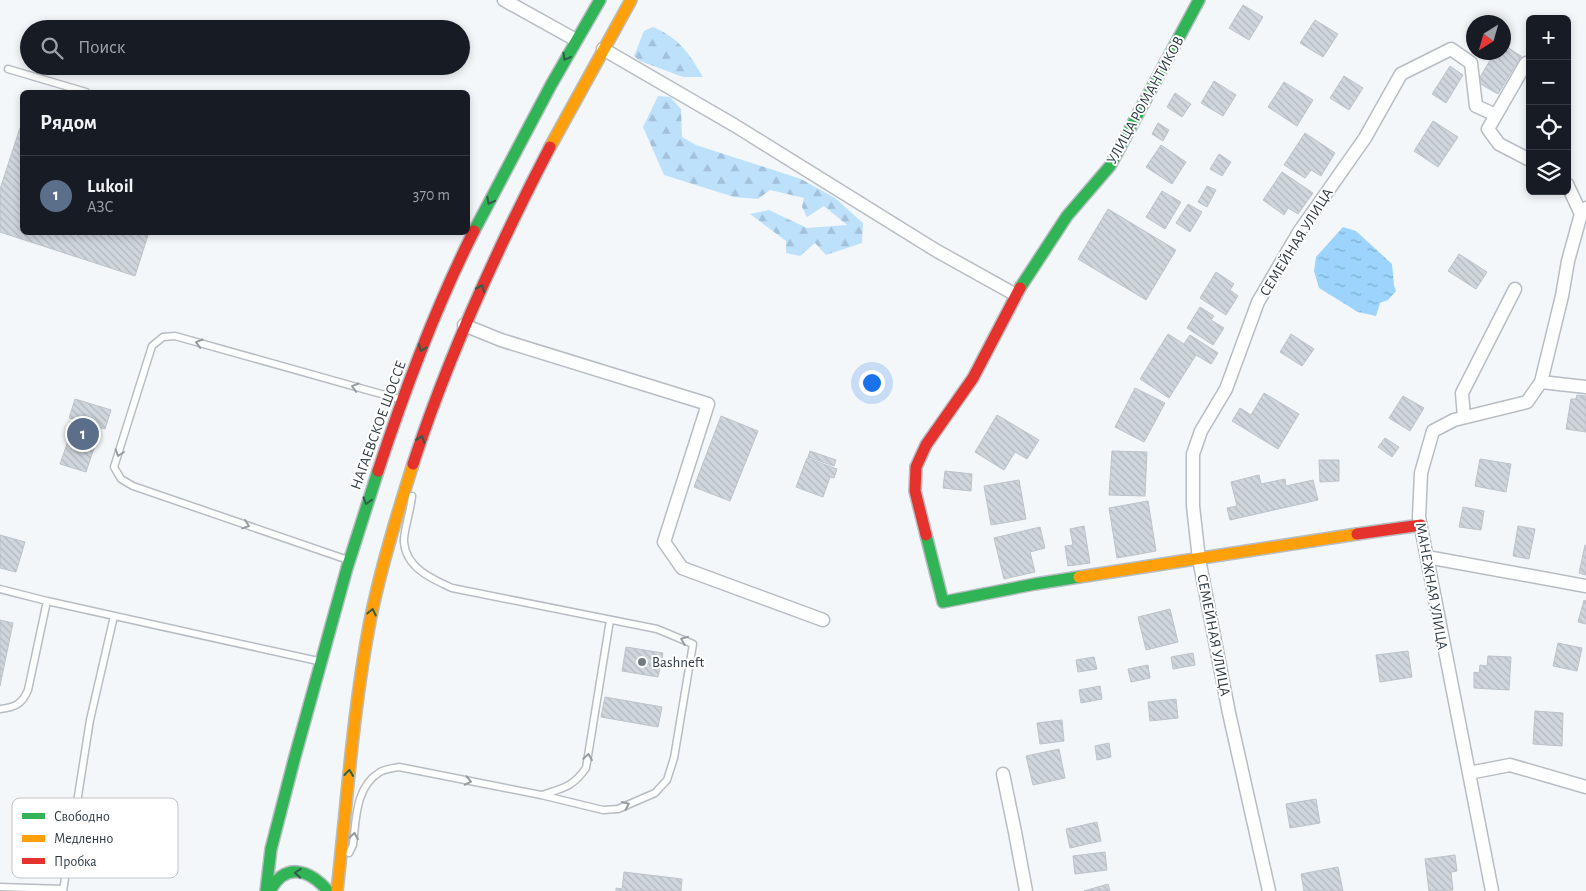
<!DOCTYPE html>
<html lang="ru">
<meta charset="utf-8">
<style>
:root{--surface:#171b24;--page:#242831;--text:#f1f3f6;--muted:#9ea1a6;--line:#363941;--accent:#0f766e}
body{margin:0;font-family:"Alegreya Sans",sans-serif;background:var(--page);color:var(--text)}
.controls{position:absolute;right:15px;top:15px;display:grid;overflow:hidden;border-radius:8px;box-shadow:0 2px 8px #0003}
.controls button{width:45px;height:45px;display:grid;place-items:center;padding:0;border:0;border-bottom:1px solid var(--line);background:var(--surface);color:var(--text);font:25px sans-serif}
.compass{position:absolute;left:1466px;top:15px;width:45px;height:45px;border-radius:50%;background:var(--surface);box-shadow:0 2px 8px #0003;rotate:217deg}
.you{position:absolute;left:871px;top:382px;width:18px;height:18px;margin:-12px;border:4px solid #fff;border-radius:50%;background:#1a73e8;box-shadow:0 0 0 8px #1a73e833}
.badge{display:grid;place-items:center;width:32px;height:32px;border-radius:50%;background:var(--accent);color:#fff;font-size:16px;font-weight:700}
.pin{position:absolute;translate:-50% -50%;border:2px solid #fff;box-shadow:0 1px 5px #0006}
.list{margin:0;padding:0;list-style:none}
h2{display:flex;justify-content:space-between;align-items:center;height:65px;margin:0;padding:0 20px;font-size:21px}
h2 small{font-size:16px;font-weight:400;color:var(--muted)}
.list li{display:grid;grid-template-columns:32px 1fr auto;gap:15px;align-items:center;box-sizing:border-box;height:80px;padding:0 20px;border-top:1px solid var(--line)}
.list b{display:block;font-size:19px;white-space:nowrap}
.list p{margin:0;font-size:16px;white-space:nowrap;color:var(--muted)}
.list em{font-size:16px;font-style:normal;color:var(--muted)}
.icon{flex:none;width:28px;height:28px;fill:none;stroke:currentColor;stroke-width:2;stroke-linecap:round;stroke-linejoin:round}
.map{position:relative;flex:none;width:1586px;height:891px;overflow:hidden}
.search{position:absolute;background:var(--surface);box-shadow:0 2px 8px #0003;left:20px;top:20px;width:450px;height:55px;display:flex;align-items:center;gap:12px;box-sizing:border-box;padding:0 18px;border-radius:28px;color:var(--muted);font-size:19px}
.panel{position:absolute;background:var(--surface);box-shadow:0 2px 8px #0003;left:20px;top:90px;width:450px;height:145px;border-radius:8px}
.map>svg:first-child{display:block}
.forest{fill:url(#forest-firs)}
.water{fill:url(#water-ripples)}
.building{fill:url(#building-back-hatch);stroke:#bcc3c9}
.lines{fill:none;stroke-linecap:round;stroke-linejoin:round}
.lane-casing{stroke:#b6bdc3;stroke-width:9}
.street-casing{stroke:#b6bdc3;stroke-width:15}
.fast-casing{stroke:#b6bdc3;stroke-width:14}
.slow-casing{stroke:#b6bdc3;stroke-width:14}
.jam-casing{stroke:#b6bdc3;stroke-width:14}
.lane{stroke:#fdfefe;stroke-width:6}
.street{stroke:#fdfefe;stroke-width:12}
.fast{stroke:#30b455;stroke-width:11}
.slow{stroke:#ff9f0a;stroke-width:11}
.jam{stroke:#e5322d;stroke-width:11}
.oneway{stroke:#2e5f48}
.oneway2{stroke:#959ca0}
.poi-dot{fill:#737c83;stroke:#fff;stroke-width:2}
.labels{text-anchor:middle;stroke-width:4;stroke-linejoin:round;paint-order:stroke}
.street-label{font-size:15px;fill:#2d3a43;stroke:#fff}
.poi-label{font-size:15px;fill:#2d3a43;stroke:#fff;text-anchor:start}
.key{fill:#fff;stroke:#c0c4c7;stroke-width:1}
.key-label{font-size:14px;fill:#2d3a43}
</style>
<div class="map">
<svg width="1586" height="891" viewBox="0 0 1586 891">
<defs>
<pattern id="forest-firs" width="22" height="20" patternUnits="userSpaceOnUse" patternTransform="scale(1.25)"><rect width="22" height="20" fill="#bde0fb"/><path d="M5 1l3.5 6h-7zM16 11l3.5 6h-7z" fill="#a3c1d8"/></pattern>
<pattern id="water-ripples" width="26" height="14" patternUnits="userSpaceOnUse" patternTransform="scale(1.25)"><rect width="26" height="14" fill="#9cd4fd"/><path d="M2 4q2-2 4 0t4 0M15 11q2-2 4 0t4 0" fill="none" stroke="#80adce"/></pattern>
<pattern id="building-back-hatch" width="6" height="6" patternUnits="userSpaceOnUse" patternTransform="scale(1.25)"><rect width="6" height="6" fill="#cfd6dc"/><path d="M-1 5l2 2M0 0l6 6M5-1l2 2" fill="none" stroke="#b2b8be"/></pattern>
</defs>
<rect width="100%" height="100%" fill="#f4f7fa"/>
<path class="forest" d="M653,27C679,38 689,53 703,77H683L640,61L634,56L644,31Z
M658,96L670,97L681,109L682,137L696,145L801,179L835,198L863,223L862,243L826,255L815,243L800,256L786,253V241L750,214L769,210L807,228L847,225L824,206L807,217L802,207L804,198L770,190L758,199L734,197L664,175L643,127Z"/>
<path class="water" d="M1343,227L1356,231L1392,264L1394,285L1396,291L1388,300L1380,303L1376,316L1358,312L1319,288L1314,271L1316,257Z"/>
<path class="building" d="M1243,5L1263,17L1249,40L1229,28Z
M1315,20L1338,34L1323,57L1300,43Z
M1504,45L1521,56L1498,94L1477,82L1495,52H1504Z
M1450,66L1463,75L1446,103L1432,94Z
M1344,76L1363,88L1349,110L1330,98Z
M1214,81L1236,95L1223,116L1201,103Z
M1284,82L1313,100L1297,126L1268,107Z
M1175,93L1191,104L1182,117L1167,107Z
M1433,121L1458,137L1438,167L1414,151Z
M1158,123L1169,130L1163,141L1152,134Z
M20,128L22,129V232H149L135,276L0,232V189Z
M1305,133L1335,153L1321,176L1311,170L1305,178L1284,165Z
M1161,145L1186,162L1172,184L1146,167Z
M1219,154L1231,162L1222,176L1210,169Z
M1282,172L1313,193L1298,214L1288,208L1284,215L1263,200Z
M1207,186L1216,190L1207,207L1198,202Z
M1162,191L1181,202L1165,229L1146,217Z
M1188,204L1202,212L1190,232L1176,223Z
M1108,209L1176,250L1146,300L1078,259Z
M1459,254L1487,272L1476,289L1448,271Z
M1216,272L1234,284L1230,290L1238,296L1226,315L1200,298Z
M1200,307L1214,316L1211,320L1224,328L1213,345L1187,328Z
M1168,334L1184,344L1190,335L1218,353L1211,364L1196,355L1169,398L1140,379Z
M1291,334L1314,349L1302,366L1280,352Z
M1135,388L1165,403L1144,442L1115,427Z
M1264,393L1299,414L1278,449L1232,421L1240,408L1251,415Z
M1577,395L1586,396V432L1566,429L1571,399H1576Z
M1403,396L1424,408L1410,431L1389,418Z
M75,399L111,410L105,429L93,425L87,445L94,448L86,472L60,464L69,438L74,440L80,421L69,418Z
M997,415L1039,440L1027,459L1015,452L1004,470L975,452Z
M721,416L758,431L730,501L694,487Z
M1385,438L1399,447L1392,457L1378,447Z
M810,451L836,460L834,466L808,457Z
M1112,451L1147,452L1145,496L1109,495Z
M807,458L837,469L834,478L830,477L823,497L796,487Z
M1480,459L1511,464L1506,492L1475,486Z
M1319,460H1339V481L1320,482Z
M945,471L972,474L971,491L943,488Z
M1259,475L1261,484L1285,479L1286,486L1313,480L1318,500L1230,520L1227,508L1237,506L1231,482Z
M1019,480L1026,519L991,525L984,486Z
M1148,501L1156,551L1117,558L1109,508Z
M1463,507L1484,511L1481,530L1459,527Z
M1084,526L1090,563L1068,566L1065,546L1073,545L1070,529Z
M1518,526L1535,529L1529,559L1513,556Z
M1040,527L1045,548L1030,552L1035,572L1004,579L994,538Z
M0,535L25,542L16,572L0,568Z
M1585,545H1586V575L1579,573Z
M1584,600L1586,601V624L1578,622Z
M1170,609L1178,642L1146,650L1138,617Z
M0,620L13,623L0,686Z
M1558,643L1582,648L1577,671L1553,666Z
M626,647L663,653L658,677L622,671Z
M1408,651L1412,677L1380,682L1376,655Z
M1193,653L1195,665L1173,669L1171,657Z
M1488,656L1511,657L1509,690L1474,688V672L1479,673L1480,665L1487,666Z
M1094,657L1097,669L1078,672L1076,660Z
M1148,665L1150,678L1131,682L1128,669Z
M1100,686L1102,699L1081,703L1079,690Z
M605,697L662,707L658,727L601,717Z
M1176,699L1178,718L1150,721L1148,702Z
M1535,711L1563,713L1562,746L1533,744Z
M1062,720L1064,741L1040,744L1037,723Z
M1109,743L1111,757L1097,760L1095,746Z
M1059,749L1065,778L1033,785L1026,756Z
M1316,799L1320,823L1290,828L1286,804Z
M1097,822L1101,841L1070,848L1066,829Z
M1105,852L1107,870L1075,874L1073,856Z
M1455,855L1457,871L1451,872L1453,890L1429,891L1425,859Z
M1338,867L1343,891H1304L1301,874Z
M624,872L682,879L681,891H616V888L622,889Z
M1108,884L1110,891H1084Z"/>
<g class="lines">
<defs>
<path id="lane" d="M8,69L86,92
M348,560L133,486L121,479L114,467L152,346L163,337L175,336L399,399
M0,589L47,601L28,690C22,704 16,707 0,709
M47,601L318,661
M542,795C563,788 573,787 586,768L610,620
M349,853L353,845C356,820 355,787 380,772C385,769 393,768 399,767L541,795L603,810L618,809L655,793L667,780L674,758L693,644L657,629L452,588C432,579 406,568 404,542C403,532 411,510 412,496
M0,887L63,889
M63,891L90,720L114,616"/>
<path id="street" d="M504,0L576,40
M603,49L734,125L937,251L1016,295
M1526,63L1488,129L1499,144L1530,160
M1567,184L1581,214
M464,325L501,340L708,404L664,542L682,568L823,620
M1541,382L1586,387
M1464,417L1462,393L1515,289
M1427,557L1586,586
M1469,773L1510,765L1586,787
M1003,774L1015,832L1026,891
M1269,891L1229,713L1199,559L1193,506V454L1201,431L1226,389L1258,302L1299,232L1365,138L1401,74L1451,49L1471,63L1476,106L1496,115
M1492,891L1419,517L1421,473L1433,431L1454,420L1527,402L1541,382L1562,296L1568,261L1581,214L1586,208"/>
<path id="fast" d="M474,231L551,85L600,0
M1020,288L1067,216L1110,166L1199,0
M926,535L943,602L1035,584L1079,577
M266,891L271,849L294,760L347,568L378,471
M270,891C285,862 309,869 328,891"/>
<path id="slow" d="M550,147L631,0
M1079,577L1357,534
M337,891C347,801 353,710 370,621C381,567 397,515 413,464"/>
<path id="jam" d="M413,464C449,354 497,249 550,147
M378,471C405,389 435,308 474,231
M1357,534L1421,525
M926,535L915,491L916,467L926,445L973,378L1020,288"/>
</defs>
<use href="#lane" class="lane-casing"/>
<use href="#street" class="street-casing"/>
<use href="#fast" class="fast-casing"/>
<use href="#slow" class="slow-casing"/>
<use href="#jam" class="jam-casing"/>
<use href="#lane" class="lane"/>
<use href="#street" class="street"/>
<use href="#fast" class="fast"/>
<use href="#slow" class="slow"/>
<use href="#jam" class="jam"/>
</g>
<defs><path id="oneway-chevron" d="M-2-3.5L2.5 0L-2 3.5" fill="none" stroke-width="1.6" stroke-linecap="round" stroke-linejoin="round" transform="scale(1.25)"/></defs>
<g class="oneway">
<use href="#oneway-chevron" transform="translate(566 57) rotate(119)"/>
<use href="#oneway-chevron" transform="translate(490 201) rotate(118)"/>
<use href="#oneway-chevron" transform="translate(481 288) rotate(-66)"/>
<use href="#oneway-chevron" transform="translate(422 348) rotate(111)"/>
<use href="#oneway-chevron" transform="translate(421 439) rotate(-71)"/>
<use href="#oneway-chevron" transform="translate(367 501) rotate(107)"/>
<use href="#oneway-chevron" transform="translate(372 612) rotate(-78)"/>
<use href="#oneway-chevron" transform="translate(349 773) rotate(-84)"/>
<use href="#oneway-chevron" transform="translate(298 873) rotate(-175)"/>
</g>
<g class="oneway2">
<use href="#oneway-chevron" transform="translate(199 343) rotate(-164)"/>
<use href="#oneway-chevron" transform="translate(355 387) rotate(-164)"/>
<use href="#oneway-chevron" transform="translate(119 453) rotate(108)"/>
<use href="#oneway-chevron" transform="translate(246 525) rotate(19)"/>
<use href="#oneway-chevron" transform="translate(684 640) rotate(-158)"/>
<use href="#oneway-chevron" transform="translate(588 757) rotate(-81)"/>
<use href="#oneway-chevron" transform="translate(468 781) rotate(11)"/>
<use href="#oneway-chevron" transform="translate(626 805) rotate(-24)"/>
<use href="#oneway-chevron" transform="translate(354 836) rotate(-81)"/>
</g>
<circle class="poi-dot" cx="642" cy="662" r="5"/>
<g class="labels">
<g class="street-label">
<text transform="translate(1145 100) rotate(-61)" y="5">УЛИЦА РОМАНТИКОВ</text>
<text transform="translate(1296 242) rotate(-58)" y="5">СЕМЕЙНАЯ УЛИЦА</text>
<text transform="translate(378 425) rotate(-70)" y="5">НАГАЕВСКОЕ ШОССЕ</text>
<text transform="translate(1432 586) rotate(80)" y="5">МАНЕЖНАЯ УЛИЦА</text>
<text transform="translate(1214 635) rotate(79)" y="5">СЕМЕЙНАЯ УЛИЦА</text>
</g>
<g class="poi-label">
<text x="652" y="667">Bashneft</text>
</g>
</g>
<rect x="12" y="798" width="166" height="80" rx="8" class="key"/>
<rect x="22" y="813" width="23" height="6" fill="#30b455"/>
<rect x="22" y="835" width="23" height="7" fill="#ff9f0a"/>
<rect x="22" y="858" width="23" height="6" fill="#e5322d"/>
<g class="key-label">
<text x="54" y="821">Свободно</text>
<text x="54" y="843">Медленно</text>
<text x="54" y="866">Пробка</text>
</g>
</svg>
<div class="controls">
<button>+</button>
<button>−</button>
<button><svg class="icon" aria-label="locate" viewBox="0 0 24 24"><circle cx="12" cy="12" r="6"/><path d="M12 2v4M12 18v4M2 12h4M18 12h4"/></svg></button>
<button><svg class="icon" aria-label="layers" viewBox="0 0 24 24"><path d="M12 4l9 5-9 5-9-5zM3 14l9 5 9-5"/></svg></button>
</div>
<svg class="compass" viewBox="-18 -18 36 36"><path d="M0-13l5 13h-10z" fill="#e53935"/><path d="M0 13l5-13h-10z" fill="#9ea1a6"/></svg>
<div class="you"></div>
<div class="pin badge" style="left:83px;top:434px;background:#5c6f8a">1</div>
<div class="search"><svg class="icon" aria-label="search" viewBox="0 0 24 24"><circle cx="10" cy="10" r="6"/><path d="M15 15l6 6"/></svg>Поиск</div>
<section class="panel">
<h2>Рядом<small></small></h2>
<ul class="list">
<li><span class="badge" style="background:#5c6f8a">1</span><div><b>Lukoil</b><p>АЗС</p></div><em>370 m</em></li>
</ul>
</section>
</div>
